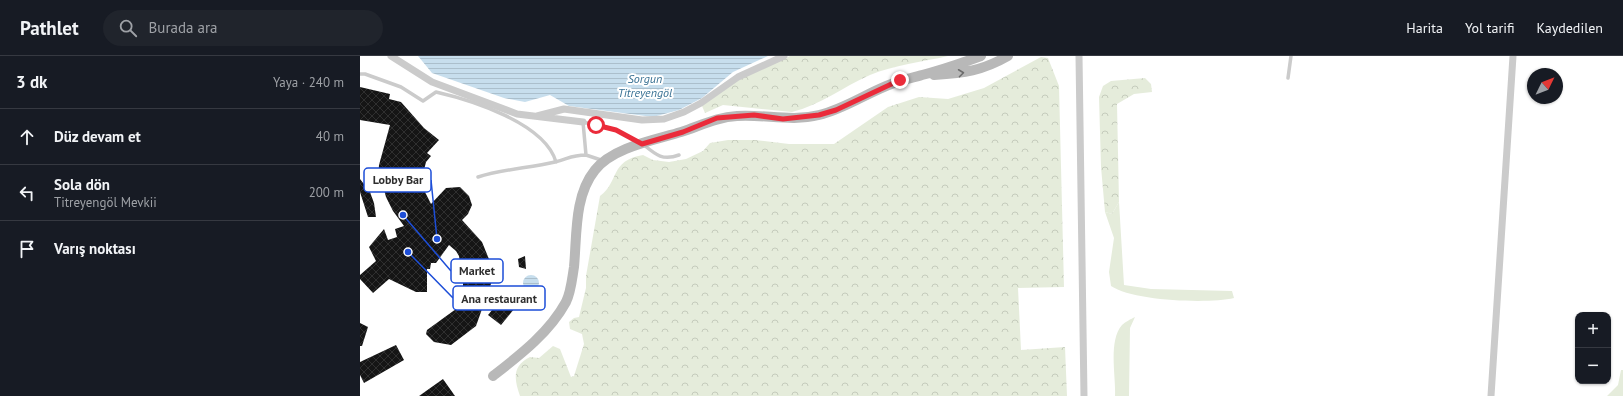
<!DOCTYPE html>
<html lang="tr">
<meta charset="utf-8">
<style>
:root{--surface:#171b24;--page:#20242c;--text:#f1f3f6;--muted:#9ea1a6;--line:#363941}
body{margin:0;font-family:"PT Sans",sans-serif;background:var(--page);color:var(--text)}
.controls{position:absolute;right:12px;bottom:12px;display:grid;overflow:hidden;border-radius:8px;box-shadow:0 1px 3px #0004}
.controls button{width:36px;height:36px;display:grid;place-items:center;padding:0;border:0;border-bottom:1px solid var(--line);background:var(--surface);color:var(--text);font:20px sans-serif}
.compass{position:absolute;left:1167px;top:12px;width:36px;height:36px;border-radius:50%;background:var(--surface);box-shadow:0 1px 3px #0004;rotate:47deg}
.stop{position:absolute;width:12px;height:12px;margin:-9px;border:3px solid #eb2b3a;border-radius:50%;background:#fff}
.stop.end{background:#eb2b3a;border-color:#fff;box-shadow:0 1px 4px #0008}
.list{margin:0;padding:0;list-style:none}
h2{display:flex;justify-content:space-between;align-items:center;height:52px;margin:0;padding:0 16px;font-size:17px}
h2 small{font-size:13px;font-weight:400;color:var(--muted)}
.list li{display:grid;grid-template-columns:26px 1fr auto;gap:12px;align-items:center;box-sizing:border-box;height:56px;padding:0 16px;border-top:1px solid var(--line)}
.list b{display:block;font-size:15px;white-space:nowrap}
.list p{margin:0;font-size:13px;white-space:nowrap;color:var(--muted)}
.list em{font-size:13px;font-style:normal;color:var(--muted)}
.icon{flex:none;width:22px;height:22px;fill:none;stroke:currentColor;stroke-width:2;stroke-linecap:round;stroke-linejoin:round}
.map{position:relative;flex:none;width:1263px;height:340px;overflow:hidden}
header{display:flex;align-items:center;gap:24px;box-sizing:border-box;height:56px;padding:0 20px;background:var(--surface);border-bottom:1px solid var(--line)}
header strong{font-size:19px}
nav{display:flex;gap:22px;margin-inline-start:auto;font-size:14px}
.search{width:280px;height:36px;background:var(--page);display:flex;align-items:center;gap:10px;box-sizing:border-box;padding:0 14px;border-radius:22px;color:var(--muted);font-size:15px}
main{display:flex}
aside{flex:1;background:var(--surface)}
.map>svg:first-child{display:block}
.grass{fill:#e5ecdb}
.forest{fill:url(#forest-crowns)}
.water{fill:url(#water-rules)}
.building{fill:url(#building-cross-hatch)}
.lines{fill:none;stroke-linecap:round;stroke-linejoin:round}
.lane{stroke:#cbcbcb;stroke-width:3.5}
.street{stroke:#cbcbcb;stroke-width:7}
.secondary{stroke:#b8b8b8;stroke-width:10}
.oneway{stroke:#6c6c6c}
.route{stroke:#eb2b3a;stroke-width:5}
.labels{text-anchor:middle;stroke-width:4;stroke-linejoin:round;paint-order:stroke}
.water-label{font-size:12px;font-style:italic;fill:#397193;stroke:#fff}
.leader{fill:none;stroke:#1d4ed8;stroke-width:1.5}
.callout-dot{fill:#1d4ed8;stroke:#fff;stroke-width:1.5}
.callout{fill:#fff;stroke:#1d4ed8;stroke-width:1.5}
.callout-label{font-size:12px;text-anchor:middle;font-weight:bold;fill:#2e2e2e}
</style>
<header>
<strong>Pathlet</strong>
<div class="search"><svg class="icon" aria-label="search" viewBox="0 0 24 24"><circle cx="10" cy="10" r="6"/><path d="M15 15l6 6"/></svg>Burada ara</div>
<nav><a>Harita</a><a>Yol tarifi</a><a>Kaydedilen</a></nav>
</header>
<main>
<aside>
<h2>3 dk<small>Yaya · 240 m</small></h2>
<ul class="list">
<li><svg class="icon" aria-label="ahead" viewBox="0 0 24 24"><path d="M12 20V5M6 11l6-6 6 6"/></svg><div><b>Düz devam et</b></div><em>40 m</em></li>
<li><svg class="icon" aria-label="left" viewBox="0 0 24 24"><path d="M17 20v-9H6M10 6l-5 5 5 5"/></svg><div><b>Sola dön</b><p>Titreyengöl Mevkii</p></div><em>200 m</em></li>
<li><svg class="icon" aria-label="arrive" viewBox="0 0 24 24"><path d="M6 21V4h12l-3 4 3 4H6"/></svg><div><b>Varış noktası</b></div></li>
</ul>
</aside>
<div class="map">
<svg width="1263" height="340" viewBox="0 0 1263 340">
<defs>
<pattern id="forest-crowns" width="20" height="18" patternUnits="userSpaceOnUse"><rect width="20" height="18" fill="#e5ecdb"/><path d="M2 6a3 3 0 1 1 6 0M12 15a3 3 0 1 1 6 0" fill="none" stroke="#c5cbbc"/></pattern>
<pattern id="water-rules" width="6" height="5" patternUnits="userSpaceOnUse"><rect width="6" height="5" fill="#c7deed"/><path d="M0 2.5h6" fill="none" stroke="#abbfcc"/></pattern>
<pattern id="building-cross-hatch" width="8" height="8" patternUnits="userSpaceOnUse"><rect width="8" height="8" fill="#151515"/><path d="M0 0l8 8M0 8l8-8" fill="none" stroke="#2f2f2f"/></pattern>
</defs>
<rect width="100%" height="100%" fill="#fff"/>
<path class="grass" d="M759,146L764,229L791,233L872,235L874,242C848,248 773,245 751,230L749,216L754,182L745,156L752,158Z
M775,261L770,272L769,340H755C756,320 748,285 762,269C765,266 771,263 775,261Z
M1261,314H1263V340H1247L1258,329Z"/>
<path class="forest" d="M430,0H588C562,6 534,9 510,19C483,31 460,49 432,56L363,49L345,57L342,50L381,22Z
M681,1L688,2L699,30L704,231L658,232L661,294L705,291L707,340H160C154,323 152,310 170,301L179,302L193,290L200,293L211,321L214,320L224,288L222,278L210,273L209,266L214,262L219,261L226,232V220L240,140C260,125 249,105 283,99L293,104L309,106L326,103L343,95L350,87L368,84H395L429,88H474L528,51L559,41L588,43L624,32Z
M785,22L791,28L792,36L774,38L757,48L759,146L752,158L745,156L741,111L739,41L743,30L751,25Z"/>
<path class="water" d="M58,0H408L373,16L342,42L319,54L293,61L209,50L190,39L165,46L144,42L72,17Z
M163 227a8 8 0 1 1 16 0a8 8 0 1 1-16 0Z"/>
<path class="building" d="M0,31L30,38L29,43L41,46L64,72L79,84L67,97L71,100L66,106L62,122L63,132L71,148L86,132L100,131L109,140L112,149L108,158L102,164L122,186L131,208L132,225L116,270L91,289L74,286L66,278L67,274L96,253L103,242V225L99,200L96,195L89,189L76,207H71L70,213H67V236H56L29,223L13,237L0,223V219L16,205L9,191L24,173L28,184L37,181L35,173L44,170L33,155L26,141L21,123H18L19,109L30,69L0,64Z
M0,123L10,136L14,147L16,161H8L0,136Z
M165,200L166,213L159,211L158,203Z
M146,237L159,247L141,269L128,259Z
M0,267L8,271L2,290H0Z
M36,289L44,304L4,327L0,319V306Z
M83,323L95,340H59Z"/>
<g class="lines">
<path class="lane" d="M0,18H5L41,31L63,45L76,36C111,44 185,67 196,106
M928,22L931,0
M284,89C296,99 303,105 319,99
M241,104L226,99L223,66L256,74L279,86
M118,121C143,113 170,112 195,106C208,103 211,99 226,99"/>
<path class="street" d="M31,0L72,26L157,58L223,66
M719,0L724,340
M177,60L204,53L282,64L304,63L324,56L341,47L378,21L424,0
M1131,340L1153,0"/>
<path class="secondary" d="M574,19C604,17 622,15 648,0
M133,320C160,299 189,277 206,246C211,236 212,223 214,211C217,179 214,140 235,114C253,91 295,84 321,76C340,70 357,61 377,60C405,58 431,66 459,59C485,53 508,36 534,27C543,23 553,22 562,19C582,14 602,7 621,0"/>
</g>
<defs><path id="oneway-chevron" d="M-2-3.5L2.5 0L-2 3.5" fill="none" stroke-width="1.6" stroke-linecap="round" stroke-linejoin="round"/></defs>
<use class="oneway" href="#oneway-chevron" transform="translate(601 17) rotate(-7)"/>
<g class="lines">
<path class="route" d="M236,69L256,74L282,88L323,76L357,62L394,59L423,63L459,59L476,54L540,24"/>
</g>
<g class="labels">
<g class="water-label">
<text x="285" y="27">Sorgun<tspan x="285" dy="14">Titreyengöl</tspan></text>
</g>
</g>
<path class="leader" d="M77 183L71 124M43 159L91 215M48 196L93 242"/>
<g class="callout-dot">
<circle cx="77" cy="183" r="4"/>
<circle cx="43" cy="159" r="4"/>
<circle cx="48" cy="196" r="4"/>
</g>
<g class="callout">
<rect x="4" y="112" width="67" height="24" rx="4"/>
<rect x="91" y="203" width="52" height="24" rx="4"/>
<rect x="93" y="230" width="92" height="24" rx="4"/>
</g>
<g class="callout-label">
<text x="38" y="128">Lobby Bar</text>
<text x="117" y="219">Market</text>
<text x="139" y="247">Ana restaurant</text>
</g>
</svg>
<div class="controls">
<button>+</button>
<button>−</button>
</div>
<svg class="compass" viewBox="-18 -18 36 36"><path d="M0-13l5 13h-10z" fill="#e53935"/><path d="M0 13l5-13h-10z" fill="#9ea1a6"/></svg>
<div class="stop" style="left:236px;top:69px"></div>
<div class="stop end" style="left:540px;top:24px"></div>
</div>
</main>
